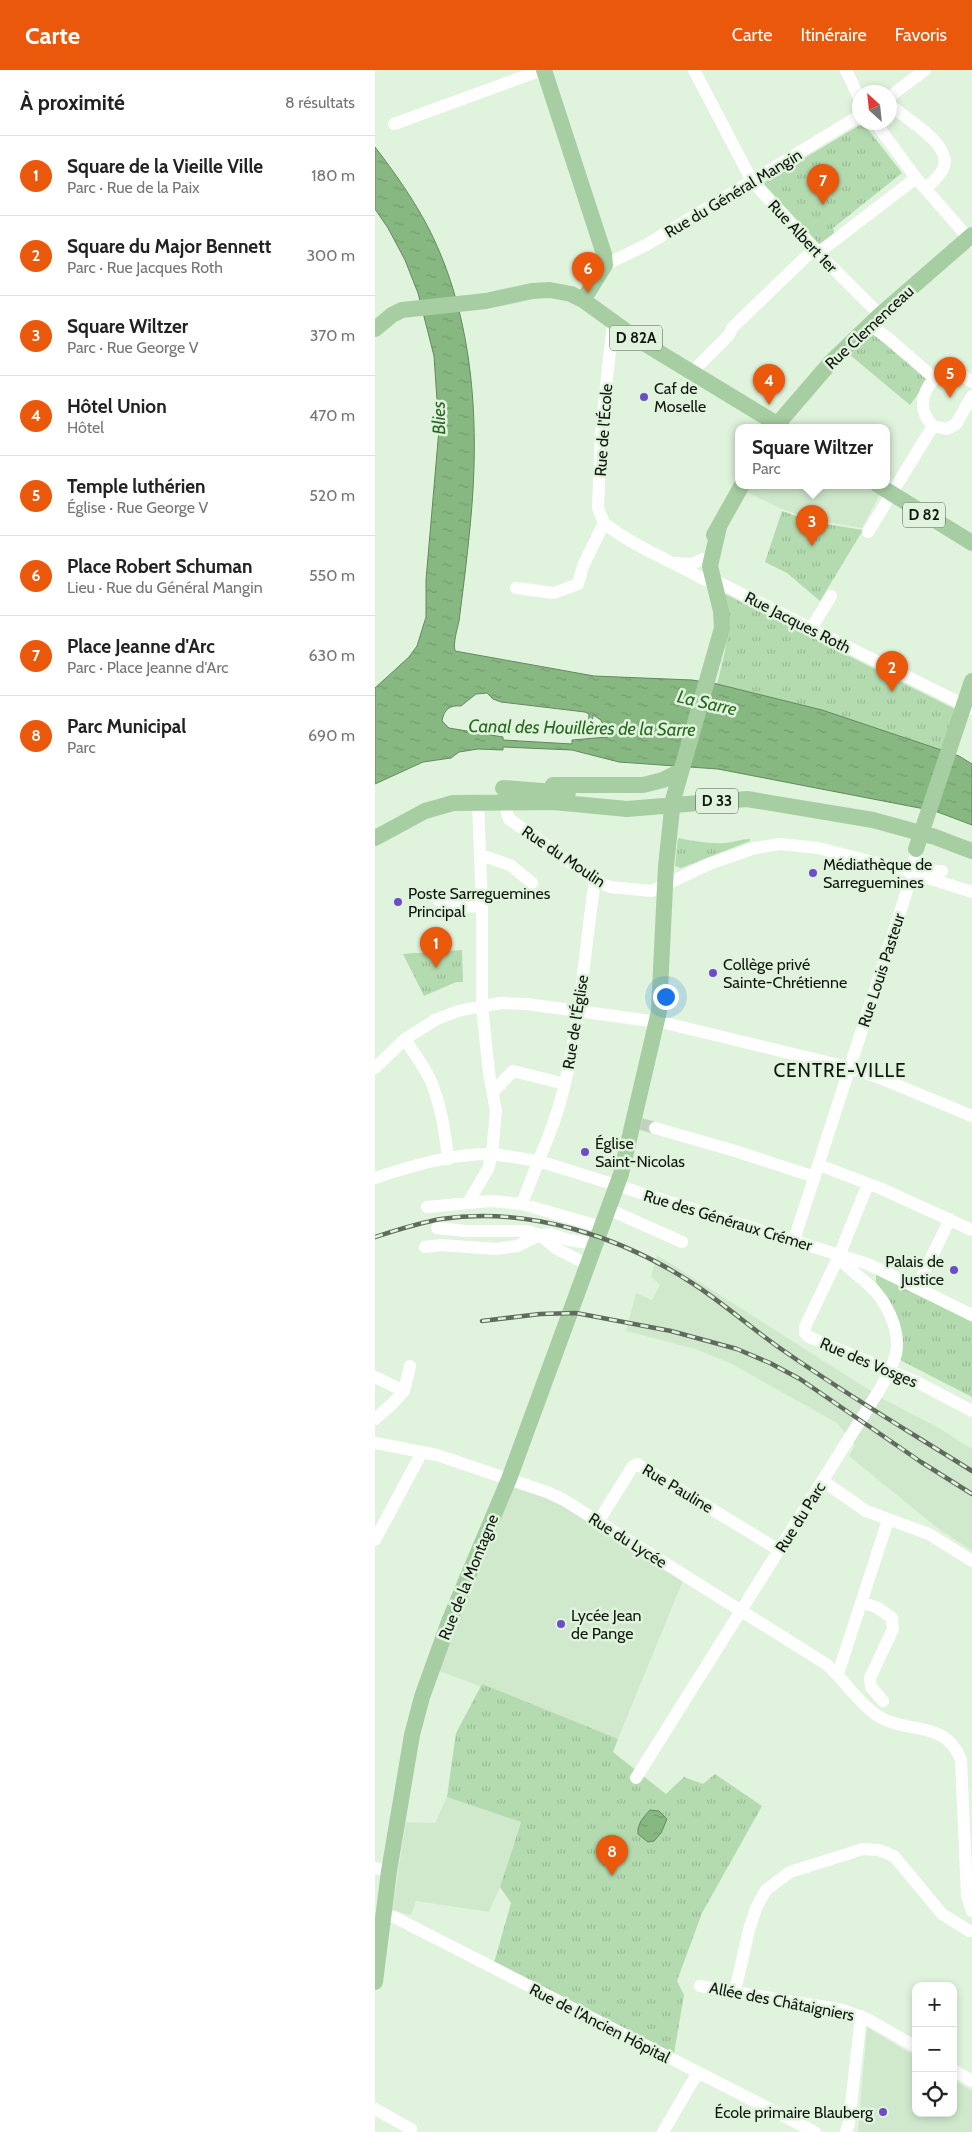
<!DOCTYPE html>
<html lang="fr">
<meta charset="utf-8">
<style>
:root{--surface:#fff;--page:#f2f2f2;--text:#222;--muted:#767676;--line:#e0e0e0;--accent:#ea580c}
body{margin:0;font-family:Cabin,sans-serif;background:var(--page);color:var(--text)}
.controls{position:absolute;right:15px;bottom:15px;display:grid;overflow:hidden;border-radius:10px;box-shadow:0 2px 8px #0003}
.controls button{width:45px;height:45px;display:grid;place-items:center;padding:0;border:0;border-bottom:1px solid var(--line);background:var(--surface);color:var(--text);font:25px sans-serif}
.compass{position:absolute;left:477px;top:15px;width:45px;height:45px;border-radius:50%;background:var(--surface);box-shadow:0 2px 8px #0003;rotate:333deg}
.you{position:absolute;left:290px;top:926px;width:18px;height:18px;margin:-12px;border:4px solid #fff;border-radius:50%;background:#1a73e8;box-shadow:0 0 0 8px #1a73e833}
.badge{display:grid;place-items:center;width:32px;height:32px;border-radius:50%;background:var(--accent);color:#fff;font-size:16px;font-weight:700}
.pin{position:absolute;translate:-50% -41px;filter:drop-shadow(0 1px 2px #0008)}
.pin::after{content:'';position:absolute;top:26px;width:18px;height:15px;background:inherit;clip-path:polygon(0 0,100% 0,50% 100%)}
.popup{position:absolute;left:360px;top:354px;width:155px;height:65px;box-sizing:border-box;display:grid;place-content:center;border-radius:10px;background:var(--surface);filter:drop-shadow(0 1px 4px #0005);font-size:16px;white-space:nowrap;color:var(--muted)}
.popup b{font-size:19px;color:var(--text)}
.popup::after{content:'';position:absolute;left:50%;top:100%;margin-left:-10px;border:10px solid transparent;border-top-color:var(--surface)}
.list{margin:0;padding:0;list-style:none}
h2{display:flex;justify-content:space-between;align-items:center;height:65px;margin:0;padding:0 20px;font-size:21px}
h2 small{font-size:16px;font-weight:400;color:var(--muted)}
.list li{display:grid;grid-template-columns:32px 1fr auto;gap:15px;align-items:center;box-sizing:border-box;height:80px;padding:0 20px;border-top:1px solid var(--line)}
.list b{display:block;font-size:19px;white-space:nowrap}
.list p{margin:0;font-size:16px;white-space:nowrap;color:var(--muted)}
.list em{font-size:16px;font-style:normal;color:var(--muted)}
.icon{flex:none;width:28px;height:28px;fill:none;stroke:currentColor;stroke-width:2;stroke-linecap:round;stroke-linejoin:round}
.map{position:relative;flex:none;width:597px;height:2062px;overflow:hidden}
header{display:flex;align-items:center;gap:30px;box-sizing:border-box;height:70px;padding:0 25px;background:var(--accent);color:#fff}
header strong{font-size:24px}
nav{display:flex;gap:28px;margin-inline-start:auto;font-size:18px}
main{display:flex}
aside{flex:1;background:var(--surface)}
.map>svg:first-child{display:block}
.built{fill:#d0e9cd}
.park{fill:url(#park-tufts)}
.water{fill:url(#water-ripples);stroke:#64885f;fill-rule:evenodd}
.lines{fill:none;stroke-linecap:round;stroke-linejoin:round}
.minor-tunnel{stroke:#c1d3be;stroke-width:12;stroke-dasharray:12 6;stroke-linecap:butt}
.minor{stroke:#fff;stroke-width:12}
.major{stroke:#a7cea2;stroke-width:16}
.rail-casing{stroke:#606b5e;stroke-width:4.5}
.rail{stroke:#e0f4dd;stroke-width:2.5;stroke-dasharray:8;stroke-linecap:butt}
.poi-dot{fill:#6d4cc5;stroke:#e0f4dd;stroke-width:2}
.labels{text-anchor:middle;stroke-width:5;stroke-linejoin:round;paint-order:stroke}
.shield{fill:#e0f4dd;stroke:#4f594e;stroke-width:1}
.shield-label{font-size:15px;font-weight:bold;fill:#111710}
.street-label{font-size:16px;fill:#111710;stroke:#e0f4dd}
.poi-label{font-size:16px;fill:#111710;stroke:#e0f4dd;text-anchor:start}
.water-label{font-size:18px;font-style:italic;fill:#296821;stroke:#e0f4dd}
.quarter-label{font-size:19px;letter-spacing:1px;fill:#111710;stroke:#e0f4dd}
</style>
<header>
<strong>Carte</strong>
<nav><a>Carte</a><a>Itinéraire</a><a>Favoris</a></nav>
</header>
<main>
<aside>
<h2>À proximité<small>8 résultats</small></h2>
<ul class="list">
<li><span class="badge">1</span><div><b>Square de la Vieille Ville</b><p>Parc · Rue de la Paix</p></div><em>180 m</em></li>
<li><span class="badge">2</span><div><b>Square du Major Bennett</b><p>Parc · Rue Jacques Roth</p></div><em>300 m</em></li>
<li><span class="badge">3</span><div><b>Square Wiltzer</b><p>Parc · Rue George V</p></div><em>370 m</em></li>
<li><span class="badge">4</span><div><b>Hôtel Union</b><p>Hôtel</p></div><em>470 m</em></li>
<li><span class="badge">5</span><div><b>Temple luthérien</b><p>Église · Rue George V</p></div><em>520 m</em></li>
<li><span class="badge">6</span><div><b>Place Robert Schuman</b><p>Lieu · Rue du Général Mangin</p></div><em>550 m</em></li>
<li><span class="badge">7</span><div><b>Place Jeanne d'Arc</b><p>Parc · Place Jeanne d'Arc</p></div><em>630 m</em></li>
<li><span class="badge">8</span><div><b>Parc Municipal</b><p>Parc</p></div><em>690 m</em></li>
</ul>
</aside>
<div class="map">
<svg width="597" height="2062" viewBox="0 0 597 2062">
<defs>
<pattern id="park-tufts" width="24" height="20" patternUnits="userSpaceOnUse" patternTransform="scale(1.25)"><rect width="24" height="20" fill="#b4daaf"/><path d="M3 7l-1-3M5 7V3M7 7l1-3M15 17l-1-3M17 17v-4M19 17l1-3" fill="none" stroke="#9aba96"/></pattern>
<pattern id="water-ripples" width="26" height="14" patternUnits="userSpaceOnUse" patternTransform="scale(1.25)"><rect width="26" height="14" fill="#88b881"/><path d="M2 4q2-2 4 0t4 0M15 11q2-2 4 0t4 0" fill="none" stroke="#749d6e"/></pattern>
</defs>
<rect width="100%" height="100%" fill="#e0f4dd"/>
<path class="built" d="M373,415H494L506,422L487,458L439,450L407,439L369,421Z
M282,1185L510,1330L564,1358L597,1379V1481L561,1457L474,1386L480,1375L462,1353L355,1293L320,1279L251,1261L261,1223L277,1230L285,1215L276,1207Z
M137,1414L171,1426L309,1508L243,1669L62,1600Z
M72,1727L146,1751L125,1817L114,1842L41,1831L36,1845L17,1840L31,1752L60,1753Z
M492,1957L541,1987V2043H578V2010L597,2021V2062H483Z"/>
<path class="park" d="M488,53L527,103L458,158L460,165L446,176L388,113Z
M498,264L553,310L535,335L475,285Z
M407,441L439,452L488,460L445,531L412,503L390,492Z
M346,522L586,642L575,683L342,614C352,575 356,562 346,522Z
M303,768C318,771 335,774 351,773C359,772 366,769 375,769V771L306,798L300,796Z
M87,880L88,912H81L49,926L28,884Z
M501,1203L597,1252V1327L523,1289L521,1243L501,1212Z
M107,1614L243,1669L238,1682L291,1724L309,1707L328,1714L340,1704L387,1736L327,1843L302,1911L309,1925L299,1984L119,1893L136,1833L125,1817L146,1752L72,1727L81,1663Z"/>
<path class="water" d="M0,77C20,103 39,130 54,159C100,250 105,358 95,457C92,489 88,520 84,551C82,560 78,573 80,581L219,606L317,610L342,614L447,640L584,686L597,694V755L560,741L343,699L244,692L197,680L128,677V680L103,679L84,682L76,688L48,692L0,714V618L34,587L42,576L51,547V510L64,359L59,286L43,223L30,190L13,158L0,139ZM112,623L118,629L126,632L210,642L214,644L213,665H216L218,645L226,650L233,667L197,670V674L128,670V667L74,658L67,651C69,639 75,635 86,636L101,624Z
M275,1740L284,1741L292,1749L286,1763L279,1771L273,1772L263,1764C262,1753 269,1747 275,1740Z"/>
<g class="lines">
<path class="minor-tunnel" d="M266,1054L280,1058"/>
<path class="minor" d="M319,0L377,111L439,179L505,245
M471,0L484,28
M514,27L550,0
M514,34C528,47 580,75 568,99C565,106 556,113 551,119
M500,52L541,108L597,172
M19,54L167,0
M443,183L541,108
M230,195L271,175L484,46
M495,255L513,268L559,308
M317,302L354,265L357,258L439,179
M558,356C544,342 545,324 559,309C563,305 572,302 577,299L597,312
M558,356L572,359L581,354L597,326
M229,453L223,438L226,362L238,253
M229,453C259,477 297,491 330,510
M493,462L558,356
M302,493L317,494L328,489
M337,509L597,639
M141,518L179,523L203,514L208,496L229,453
M436,559L456,526
M133,725L129,732L134,749L220,810L235,817L277,821L334,794L380,778L405,774L443,778L538,802L567,801
M106,785L135,795L157,813
M544,805L597,822
M64,831C72,840 96,836 107,836
M30,969C38,982 48,995 55,1009C66,1035 70,1061 73,1089
M0,998L30,969L62,949L83,941L107,936L127,933L152,934L290,953L464,995L500,1006L597,1046
M118,1022L138,1001L190,1014
M280,1058L360,1081L440,1107
M444,1095L507,1119L597,1160
M0,1108C36,1096 76,1084 114,1084C130,1085 148,1089 164,1091L493,1194L597,1245
M493,1114L464,1186L430,1257V1263L434,1267L542,1312L597,1341
M93,1133L113,1099L117,1084L121,1041L114,1003L107,936V836L103,732
M147,1134C161,1094 181,1055 190,1013C206,946 210,877 220,810
M52,1137L116,1131L147,1134L226,1157
M233,1139L307,1172
M62,1158L91,1161H152L165,1165L182,1179L212,1194
M419,1170L538,802L541,779
M50,1177L66,1175L121,1179L142,1176L165,1165L175,1164L194,1170L220,1174
M542,1217L575,1149
M0,1307L29,1321
M0,1349L17,1334L29,1321L35,1296
M0,1373L62,1385L172,1422L189,1430L451,1594C470,1610 482,1632 503,1646C533,1665 571,1649 586,1690L592,1826L597,1841
M448,1411L491,1441L554,1464L597,1491
M223,1452L258,1396L262,1394L404,1480
M0,1470L47,1382
M487,1532L503,1538L517,1548L518,1559L495,1608L496,1617L508,1631
M463,1604L513,1450
M261,1708L505,1319C511,1308 518,1296 521,1284C526,1260 511,1230 494,1215C483,1205 471,1198 464,1186
M0,1798L14,1801
M8,1846L19,1847L440,2062
M325,1916L468,1940L492,1949L541,1977
M360,1921L374,1860L381,1838L391,1820L415,1802L488,1779L504,1780L519,1786L567,1844L594,1861H597
M578,2000L597,2011
M0,2039L36,2059V2062
M288,2062L323,2002
M471,2062L474,2053L486,1946"/>
<path class="major" d="M169,0L229,184L230,195L208,230
M0,259L17,245L27,240L111,231L157,221L175,220L196,224L208,230L262,269L407,357
M400,357L456,292L505,245L597,165
M503,415L597,473
M339,465L367,415
M178,715H268L288,710L306,701
M128,718L193,723
M0,768L50,741L78,733L178,732L252,739L372,729L498,750L560,767L597,781
M541,779L597,611
M0,1912L14,1801L37,1665L47,1627L75,1549L134,1409L246,1104L284,941L291,796L298,730L347,558L346,541L335,496L344,457"/>
<defs>
<path id="rail" d="M0,1167C22,1160 43,1153 66,1149C152,1136 245,1166 317,1213C350,1234 379,1261 412,1283C472,1325 535,1362 597,1401
M107,1251L165,1244L201,1243L296,1261L362,1279L395,1293L425,1309L546,1392L597,1424"/>
</defs>
<use href="#rail" class="rail-casing"/>
<use href="#rail" class="rail"/>
</g>
<g class="poi-dot">
<circle cx="269" cy="327" r="5"/>
<circle cx="438" cy="803" r="5"/>
<circle cx="23" cy="832" r="5"/>
<circle cx="338" cy="903" r="5"/>
<circle cx="210" cy="1082" r="5"/>
<circle cx="579" cy="1200" r="5"/>
<circle cx="186" cy="1554" r="5"/>
<circle cx="508" cy="2042" r="5"/>
</g>
<g class="labels">
<g class="shield">
<rect x="235" y="255.5" width="52" height="25" rx="4"/>
<rect x="528" y="432.5" width="42" height="25" rx="4"/>
<rect x="321" y="718.5" width="42" height="25" rx="4"/>
</g>
<g class="shield-label">
<text x="261" y="273">D 82A</text>
<text x="549" y="450">D 82</text>
<text x="342" y="736">D 33</text>
</g>
<g class="street-label">
<text transform="translate(358 123) rotate(-31)" y="6">Rue du Général Mangin</text>
<text transform="translate(428 166) rotate(47)" y="6">Rue Albert 1er</text>
<text transform="translate(494 257) rotate(-43)" y="6">Rue Clemenceau</text>
<text transform="translate(228 360) rotate(-86)" y="6">Rue de l'École</text>
<text transform="translate(423 552) rotate(27)" y="6">Rue Jacques Roth</text>
<text transform="translate(189 786) rotate(34)" y="6">Rue du Moulin</text>
<text transform="translate(506 900) rotate(-72)" y="6">Rue Louis Pasteur</text>
<text transform="translate(200 952) rotate(-81)" y="6">Rue de l'Église</text>
<text transform="translate(353 1150) rotate(17)" y="6">Rue des Généraux Crémer</text>
<text transform="translate(494 1292) rotate(23)" y="6">Rue des Vosges</text>
<text transform="translate(303 1418) rotate(31)" y="6">Rue Pauline</text>
<text transform="translate(425 1447) rotate(-58)" y="6">Rue du Parc</text>
<text transform="translate(253 1470) rotate(32)" y="6">Rue du Lycée</text>
<text transform="translate(93 1507) rotate(-68)" y="6">Rue de la Montagne</text>
<text transform="translate(407 1931) rotate(11)" y="6">Allée des Châtaigniers</text>
<text transform="translate(225 1953) rotate(27)" y="6">Rue de l'Ancien Hôpital</text>
</g>
<g class="poi-label">
<text x="279" y="324">Caf de<tspan x="279" dy="18">Moselle</tspan></text>
<text x="448" y="800">Médiathèque de<tspan x="448" dy="18">Sarreguemines</tspan></text>
<text x="33" y="829">Poste Sarreguemines<tspan x="33" dy="18">Principal</tspan></text>
<text x="348" y="900">Collège privé<tspan x="348" dy="18">Sainte-Chrétienne</tspan></text>
<text x="220" y="1079">Église<tspan x="220" dy="18">Saint-Nicolas</tspan></text>
<text x="569" y="1197" text-anchor="end">Palais de<tspan x="569" dy="18">Justice</tspan></text>
<text x="196" y="1551">Lycée Jean<tspan x="196" dy="18">de Pange</tspan></text>
<text x="498" y="2048" text-anchor="end">École primaire Blauberg</text>
</g>
<g class="water-label">
<text transform="translate(64 348) rotate(-91)" y="6">Blies</text>
<text transform="translate(332 633) rotate(13)" y="6">La Sarre</text>
<text transform="translate(207 658) rotate(1)" y="6">Canal des Houillères de la Sarre</text>
</g>
<g class="quarter-label">
<text x="465" y="1007">CENTRE-VILLE</text>
</g>
</g>
</svg>
<div class="controls">
<button>+</button>
<button>−</button>
<button><svg class="icon" aria-label="locate" viewBox="0 0 24 24"><circle cx="12" cy="12" r="6"/><path d="M12 2v4M12 18v4M2 12h4M18 12h4"/></svg></button>
</div>
<svg class="compass" viewBox="-18 -18 36 36"><path d="M0-13l5 13h-10z" fill="#e53935"/><path d="M0 13l5-13h-10z" fill="#767676"/></svg>
<div class="you"></div>
<div class="pin badge" style="left:61px;top:898px">1</div>
<div class="pin badge" style="left:517px;top:622px">2</div>
<div class="pin badge" style="left:437px;top:476px">3</div>
<div class="popup"><b>Square Wiltzer</b>Parc</div>
<div class="pin badge" style="left:394px;top:335px">4</div>
<div class="pin badge" style="left:575px;top:328px">5</div>
<div class="pin badge" style="left:213px;top:223px">6</div>
<div class="pin badge" style="left:448px;top:135px">7</div>
<div class="pin badge" style="left:237px;top:1806px">8</div>
</div>
</main>
